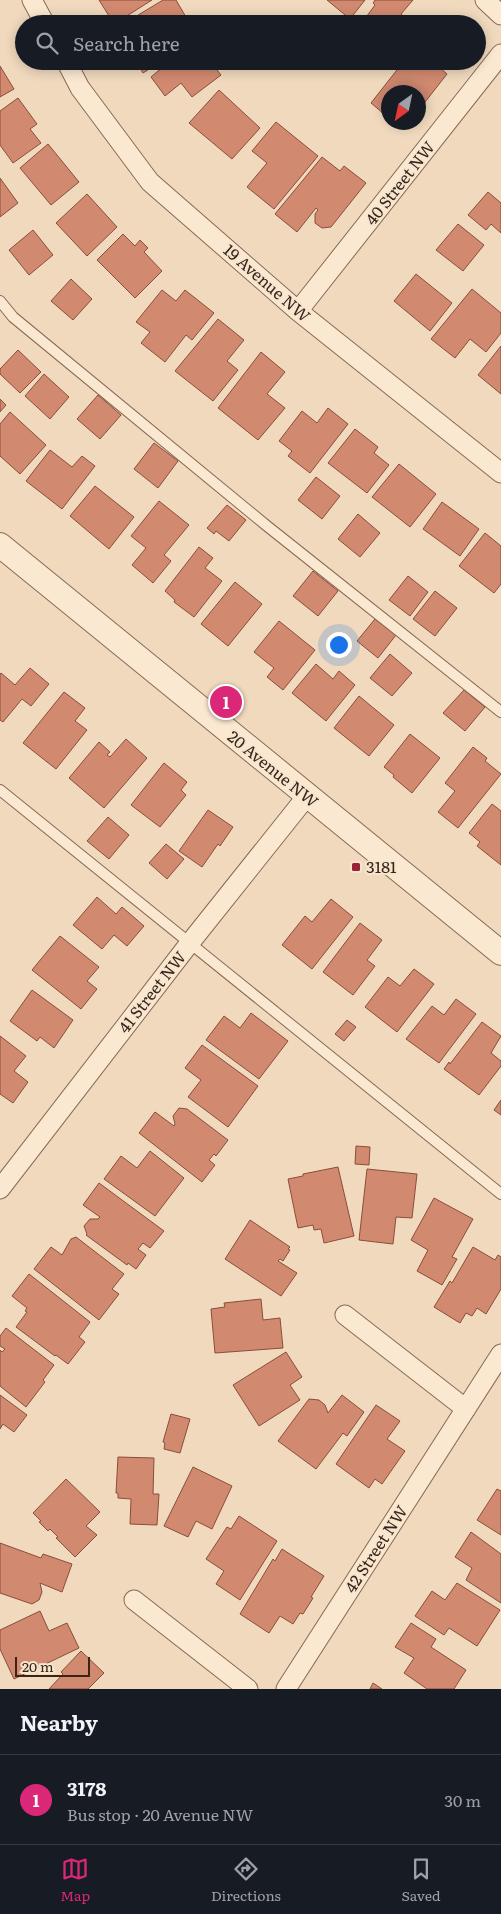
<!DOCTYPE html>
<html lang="en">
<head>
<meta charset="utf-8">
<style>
	:root { --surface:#171b24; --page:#20242c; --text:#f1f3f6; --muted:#9ea1a6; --line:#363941; --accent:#db2777 }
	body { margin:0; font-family:Literata,serif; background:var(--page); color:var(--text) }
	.compass { position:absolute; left:381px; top:85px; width:45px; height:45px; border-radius:50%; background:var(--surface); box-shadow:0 2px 12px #0003; rotate:213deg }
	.scale { position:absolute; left:15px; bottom:12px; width:75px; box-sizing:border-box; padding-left:5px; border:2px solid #38241b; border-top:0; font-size:14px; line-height:18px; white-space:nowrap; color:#38241b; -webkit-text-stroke:4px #f7e5cd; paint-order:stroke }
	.you { position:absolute; left:338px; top:644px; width:18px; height:18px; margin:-12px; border:4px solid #fff; border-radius:50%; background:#1a73e8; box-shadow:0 0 0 8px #1a73e833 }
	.badge { display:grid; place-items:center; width:32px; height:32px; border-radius:50%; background:var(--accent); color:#fff; font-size:16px; font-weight:700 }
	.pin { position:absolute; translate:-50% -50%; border:2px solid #fff; box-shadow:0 1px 5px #0006 }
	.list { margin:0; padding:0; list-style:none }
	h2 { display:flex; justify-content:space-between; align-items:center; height:65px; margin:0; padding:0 20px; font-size:21px }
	h2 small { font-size:16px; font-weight:400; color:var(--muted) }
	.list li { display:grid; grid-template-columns:32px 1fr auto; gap:15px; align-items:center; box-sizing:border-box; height:90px; padding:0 20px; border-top:1px solid var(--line) }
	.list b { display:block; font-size:19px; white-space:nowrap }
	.list p { margin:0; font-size:16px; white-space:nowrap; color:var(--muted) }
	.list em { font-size:16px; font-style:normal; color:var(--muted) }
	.icon { flex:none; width:28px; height:28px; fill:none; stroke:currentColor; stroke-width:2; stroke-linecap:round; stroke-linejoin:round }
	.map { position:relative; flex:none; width:501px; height:1689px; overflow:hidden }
	.search { position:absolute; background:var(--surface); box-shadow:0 2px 12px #0003; left:15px; right:15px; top:15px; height:55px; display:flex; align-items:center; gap:12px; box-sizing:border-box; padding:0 18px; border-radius:28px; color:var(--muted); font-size:19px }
	.sheet { height:155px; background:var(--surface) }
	nav { display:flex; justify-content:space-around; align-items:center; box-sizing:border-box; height:70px; border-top:1px solid var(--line); background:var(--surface); font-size:14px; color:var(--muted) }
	nav a { display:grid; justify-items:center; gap:2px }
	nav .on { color:var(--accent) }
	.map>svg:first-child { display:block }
	.building { fill:#d18a70; stroke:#8a4d3a }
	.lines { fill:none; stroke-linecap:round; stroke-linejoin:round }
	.service-casing { stroke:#896955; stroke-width:12 }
	.minor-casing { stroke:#896955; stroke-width:21 }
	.tertiary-casing { stroke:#896955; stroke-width:26 }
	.service { stroke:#fbe8d1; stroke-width:10 }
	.minor { stroke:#fbe8d1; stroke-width:19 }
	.tertiary { stroke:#fbe8d1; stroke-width:24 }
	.poi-dot { fill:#9c2235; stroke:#f7e5cd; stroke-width:2 }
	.labels { text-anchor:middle; stroke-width:4; stroke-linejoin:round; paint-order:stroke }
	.street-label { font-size:16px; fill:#38241b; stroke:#f7e5cd }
	.poi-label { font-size:16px; fill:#38241b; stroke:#f7e5cd; text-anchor:start }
</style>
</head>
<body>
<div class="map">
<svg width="501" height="1689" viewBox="0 0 501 1689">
	<rect width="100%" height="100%" fill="#f0d9bd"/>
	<path class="building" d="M99 0H152L114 24Z
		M163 0H176L190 24H132L130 20Z
		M327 0H365L350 19Z
		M375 0H413L401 14 413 24H361L375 5 373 3Z
		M136 61H162L143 73Z
		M170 61H210L221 75 192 97 181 83 165 96 151 77Z
		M404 61H446L440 68 447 74 418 111V92H388V109L384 114 371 103Z
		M0 66 14 89 0 97Z
		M219 90 260 128 232 159 189 123Z
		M18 98 37 124 30 129 41 143 13 163 0 145V111Z
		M276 122 318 156 274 209 247 187 267 163 252 151Z
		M48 144 79 182 51 205 20 168Z
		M322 157 340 171 344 166 366 183 331 227 322 228 315 223V214L318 210 316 208 297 232 275 214Z
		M0 178 18 203 0 217Z
		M488 192 501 203V233L491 224 486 230 468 215Z
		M87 194 117 227 87 256 56 223Z
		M458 224 484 245 463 271 436 250Z
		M33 230 53 255 29 275 9 250Z
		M123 234 135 246 140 240 148 248 144 252 162 271 135 298 97 260Z
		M416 274 452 303 430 331 394 301Z
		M71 279 92 299 73 320 51 301Z
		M472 289 501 313V333L486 352 470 339 455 358 431 339Z
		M162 290 176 301 185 290 214 313 192 340 186 335 165 362 141 343 150 332 136 322Z
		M218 319 244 340 227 361 238 370 213 401 175 371Z
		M501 346V394L478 375Z
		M18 350 41 372 20 393 0 374V369Z
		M261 352 285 372 267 394 285 408 258 440 218 408Z
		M44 374 69 397 50 419 25 396Z
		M98 395 121 415 100 439 77 419Z
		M0 399 6 405 0 412Z
		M328 408 348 424 310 473 288 456 292 451 279 441 302 411 317 423Z
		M10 412 46 445 20 474 0 456V424Z
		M355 429 378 447 374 453 389 465 367 493 328 463Z
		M154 443 178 461 158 488 134 469Z
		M50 450 72 467 82 456 95 466 62 509 26 481Z
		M399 464 436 494 410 527 372 497Z
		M316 477 340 496 322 519 298 500Z
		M95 486 134 517 109 549 70 516Z
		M159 501 189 525 164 555 171 561 153 583 132 565 146 548 131 536Z
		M442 502 479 529 460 556 423 529Z
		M227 505 246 520 229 541 216 531 214 534 207 528Z
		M358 514 380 533 360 557 338 539Z
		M485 533 501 546V584L494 593 459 566Z
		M199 547 213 558 205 568 222 581 194 617 174 602 175 600 165 591Z
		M313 571 338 591 318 616 293 596Z
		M408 576 428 592 410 616 389 600Z
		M235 582 262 604 228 646 201 624Z
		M435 591 457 608 435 636 413 619Z
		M375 619 396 635 378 658 357 641Z
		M279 621 315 650 283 690 267 677 274 668 254 652Z
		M390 654 412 673 392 696 370 678Z
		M316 664 333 679 339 671 355 685 326 721 292 693Z
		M30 668 49 684 31 706 22 699 3 722 0 720V674L1 673 15 685Z
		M464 690 485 707 465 731 443 713Z
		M64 692 85 708 75 721 87 730 56 769 23 743Z
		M359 696 394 725 369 756 334 728Z
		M410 734 440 758 412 793 393 777 394 775 384 767Z
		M126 739 147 758 104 808 69 778 99 742 110 752 107 755 110 757Z
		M473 747 487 758 485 761 501 774 458 828 438 812 455 791 445 783Z
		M164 763 187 782 181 790 186 795 160 827 131 805Z
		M492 804 501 811V865L477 846 480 842 469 833Z
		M208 810 233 827 220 846 218 844 202 867 179 851Z
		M108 817 129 835 109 859 87 841Z
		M166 844 184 859 167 879 149 863Z
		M97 897 116 914 122 907 144 926 127 946 114 935 102 949 73 925Z
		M331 899 353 917 312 969 282 945 305 916 312 922Z
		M360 923 382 940 367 960 375 966 353 995 323 972Z
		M60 936 99 967 87 981 97 989 81 1009 32 970Z
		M414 969 434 984 397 1032 365 1007 388 977 400 986Z
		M32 990 73 1020 54 1048 40 1037 37 1041 10 1021Z
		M456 999 476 1014 439 1063 406 1039 432 1006 444 1015Z
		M251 1013 288 1041 259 1079 206 1040 224 1016 240 1028Z
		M347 1020 356 1027 344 1041 335 1034Z
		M482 1022 501 1036 491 1053 501 1061V1066L479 1095 444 1069 449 1062 450 1064Z
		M0 1036 26 1056 14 1071 28 1082 13 1103 0 1094Z
		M202 1045 258 1086 228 1127 188 1097 201 1080 185 1068Z
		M501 1100V1115L494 1110Z
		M179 1108 187 1109 228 1140 216 1156 214 1154 209 1160 215 1165 202 1182 139 1133 155 1112 174 1126 175 1124 173 1116Z
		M356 1146 370 1147 369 1165 355 1164Z
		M150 1151 184 1178 155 1216 104 1179 121 1156 137 1168Z
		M338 1167 354 1236 324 1243 321 1229 314 1230 313 1225 298 1228 288 1179 303 1176V1174Z
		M367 1169 417 1174 412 1218 396 1217 393 1244 359 1240Z
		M99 1183 164 1231 150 1248 143 1243 138 1249 146 1255 136 1269 128 1263 127 1265 86 1235 87 1234 84 1226 90 1219H98L100 1217 83 1205Z
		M434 1198 473 1219 452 1257 457 1259 442 1285 417 1271 428 1250 411 1240Z
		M250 1220 290 1247 288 1249 290 1250 283 1261 280 1259 278 1261 297 1273 281 1296 225 1259Z
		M76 1237 124 1274 112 1289 119 1294 99 1320 34 1269 51 1247 62 1255 71 1239Z
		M473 1247 495 1260 498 1255 501 1257V1289L486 1314 477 1308 472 1316 466 1313 460 1323 434 1307 450 1281 452 1283Z
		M29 1274 90 1322 79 1337 85 1342 68 1364 56 1355 55 1356 16 1327 27 1312 25 1311 27 1308 12 1296Z
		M261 1299 263 1320 280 1318 283 1348 215 1353 211 1309 225 1307 224 1303Z
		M6 1328 54 1365 43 1380 45 1382 26 1407 0 1386V1350L2 1352 5 1349 0 1346V1336Z
		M286 1352 302 1377 290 1385 300 1400 259 1426 233 1385Z
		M0 1395 27 1415 14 1432 3 1424 0 1429Z
		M342 1395 364 1412 347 1436 343 1433 316 1469 278 1441 309 1399 319 1400 325 1405 328 1413Z
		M376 1405 400 1421 387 1439 405 1451 382 1484 375 1479 369 1488 336 1464Z
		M171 1414 190 1419 180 1453 164 1449 165 1443 163 1442Z
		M118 1457 154 1458 153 1494H159L157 1525 130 1524 131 1499 118 1498V1493H116Z
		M193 1467 232 1486 212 1529 196 1521 188 1537 164 1526Z
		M66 1479 100 1512 86 1526 97 1535 75 1557 56 1538 58 1537 50 1529 48 1531 39 1522 41 1521 33 1513Z
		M497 1489 501 1491V1535L477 1520Z
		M239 1516 277 1541 240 1600 216 1584 224 1571 206 1559 227 1527 231 1529Z
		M471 1532 501 1554V1603L466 1580 472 1568 455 1557Z
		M0 1543 41 1558 43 1554 72 1564 62 1592 40 1583 42 1592 39 1600 32 1604 0 1593Z
		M282 1549 324 1576 311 1597 313 1598 303 1614 300 1613 293 1624 280 1616 269 1633 240 1614 273 1559 275 1561Z
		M457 1583 500 1610 477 1646 449 1628 444 1635 415 1616 432 1591 445 1600Z
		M40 1611 49 1631 67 1623 79 1648 14 1679 0 1649V1630Z
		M411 1623 436 1639 431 1647 466 1670 454 1689H427L404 1673 414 1658 395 1647Z
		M81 1651 104 1673 88 1689H49L63 1674 61 1672Z
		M373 1683 382 1689H370Z"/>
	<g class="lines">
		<g class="service-casing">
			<path id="service" d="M0 301 13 317 267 526 501 712
				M0 790 501 1194"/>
		</g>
		<g class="minor-casing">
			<path id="minor" d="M32 0 45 24
				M485 0 501 15
				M66 61 80 88 150 182 298 311 501 473
				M298 311 501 54
				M0 1189 189 944 307 796
				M345 1315 466 1409
				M134 1600 248 1689
				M286 1689 501 1354"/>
		</g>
		<g class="tertiary-casing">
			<path id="tertiary" d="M0 545 501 953"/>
		</g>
		<use href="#service" class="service"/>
		<use href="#minor" class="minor"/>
		<use href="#tertiary" class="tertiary"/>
	</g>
	<rect class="poi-dot" x="351" y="862" width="10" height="10" rx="2.5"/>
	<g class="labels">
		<g class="street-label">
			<text transform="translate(400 183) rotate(-52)" y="6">40 Street NW</text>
			<text transform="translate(267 283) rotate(41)" y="6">19 Avenue NW</text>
			<text transform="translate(273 769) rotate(39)" y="6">20 Avenue NW</text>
			<text transform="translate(152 992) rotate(-52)" y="6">41 Street NW</text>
			<text transform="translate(376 1549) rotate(-57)" y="6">42 Street NW</text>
		</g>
		<g class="poi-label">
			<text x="366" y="873">3181</text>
		</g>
	</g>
</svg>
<svg class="compass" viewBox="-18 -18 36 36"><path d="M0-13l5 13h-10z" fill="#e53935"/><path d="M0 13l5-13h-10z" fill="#9ea1a6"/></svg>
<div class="scale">20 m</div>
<div class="you"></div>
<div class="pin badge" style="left:226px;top:702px">1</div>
<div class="search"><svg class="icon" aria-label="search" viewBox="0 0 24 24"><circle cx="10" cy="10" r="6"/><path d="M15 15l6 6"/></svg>Search here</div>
</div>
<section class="sheet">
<h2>Nearby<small></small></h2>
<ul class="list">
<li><span class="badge">1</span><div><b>3178</b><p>Bus stop · 20 Avenue NW</p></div><em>30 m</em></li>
</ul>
</section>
<nav>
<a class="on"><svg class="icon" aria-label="map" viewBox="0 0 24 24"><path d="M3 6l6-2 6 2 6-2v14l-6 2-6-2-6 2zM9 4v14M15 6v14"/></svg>Map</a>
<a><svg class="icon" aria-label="directions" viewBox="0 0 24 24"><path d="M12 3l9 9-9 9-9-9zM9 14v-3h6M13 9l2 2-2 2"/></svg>Directions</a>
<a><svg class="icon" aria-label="saved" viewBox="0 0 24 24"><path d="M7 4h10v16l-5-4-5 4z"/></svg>Saved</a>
</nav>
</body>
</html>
